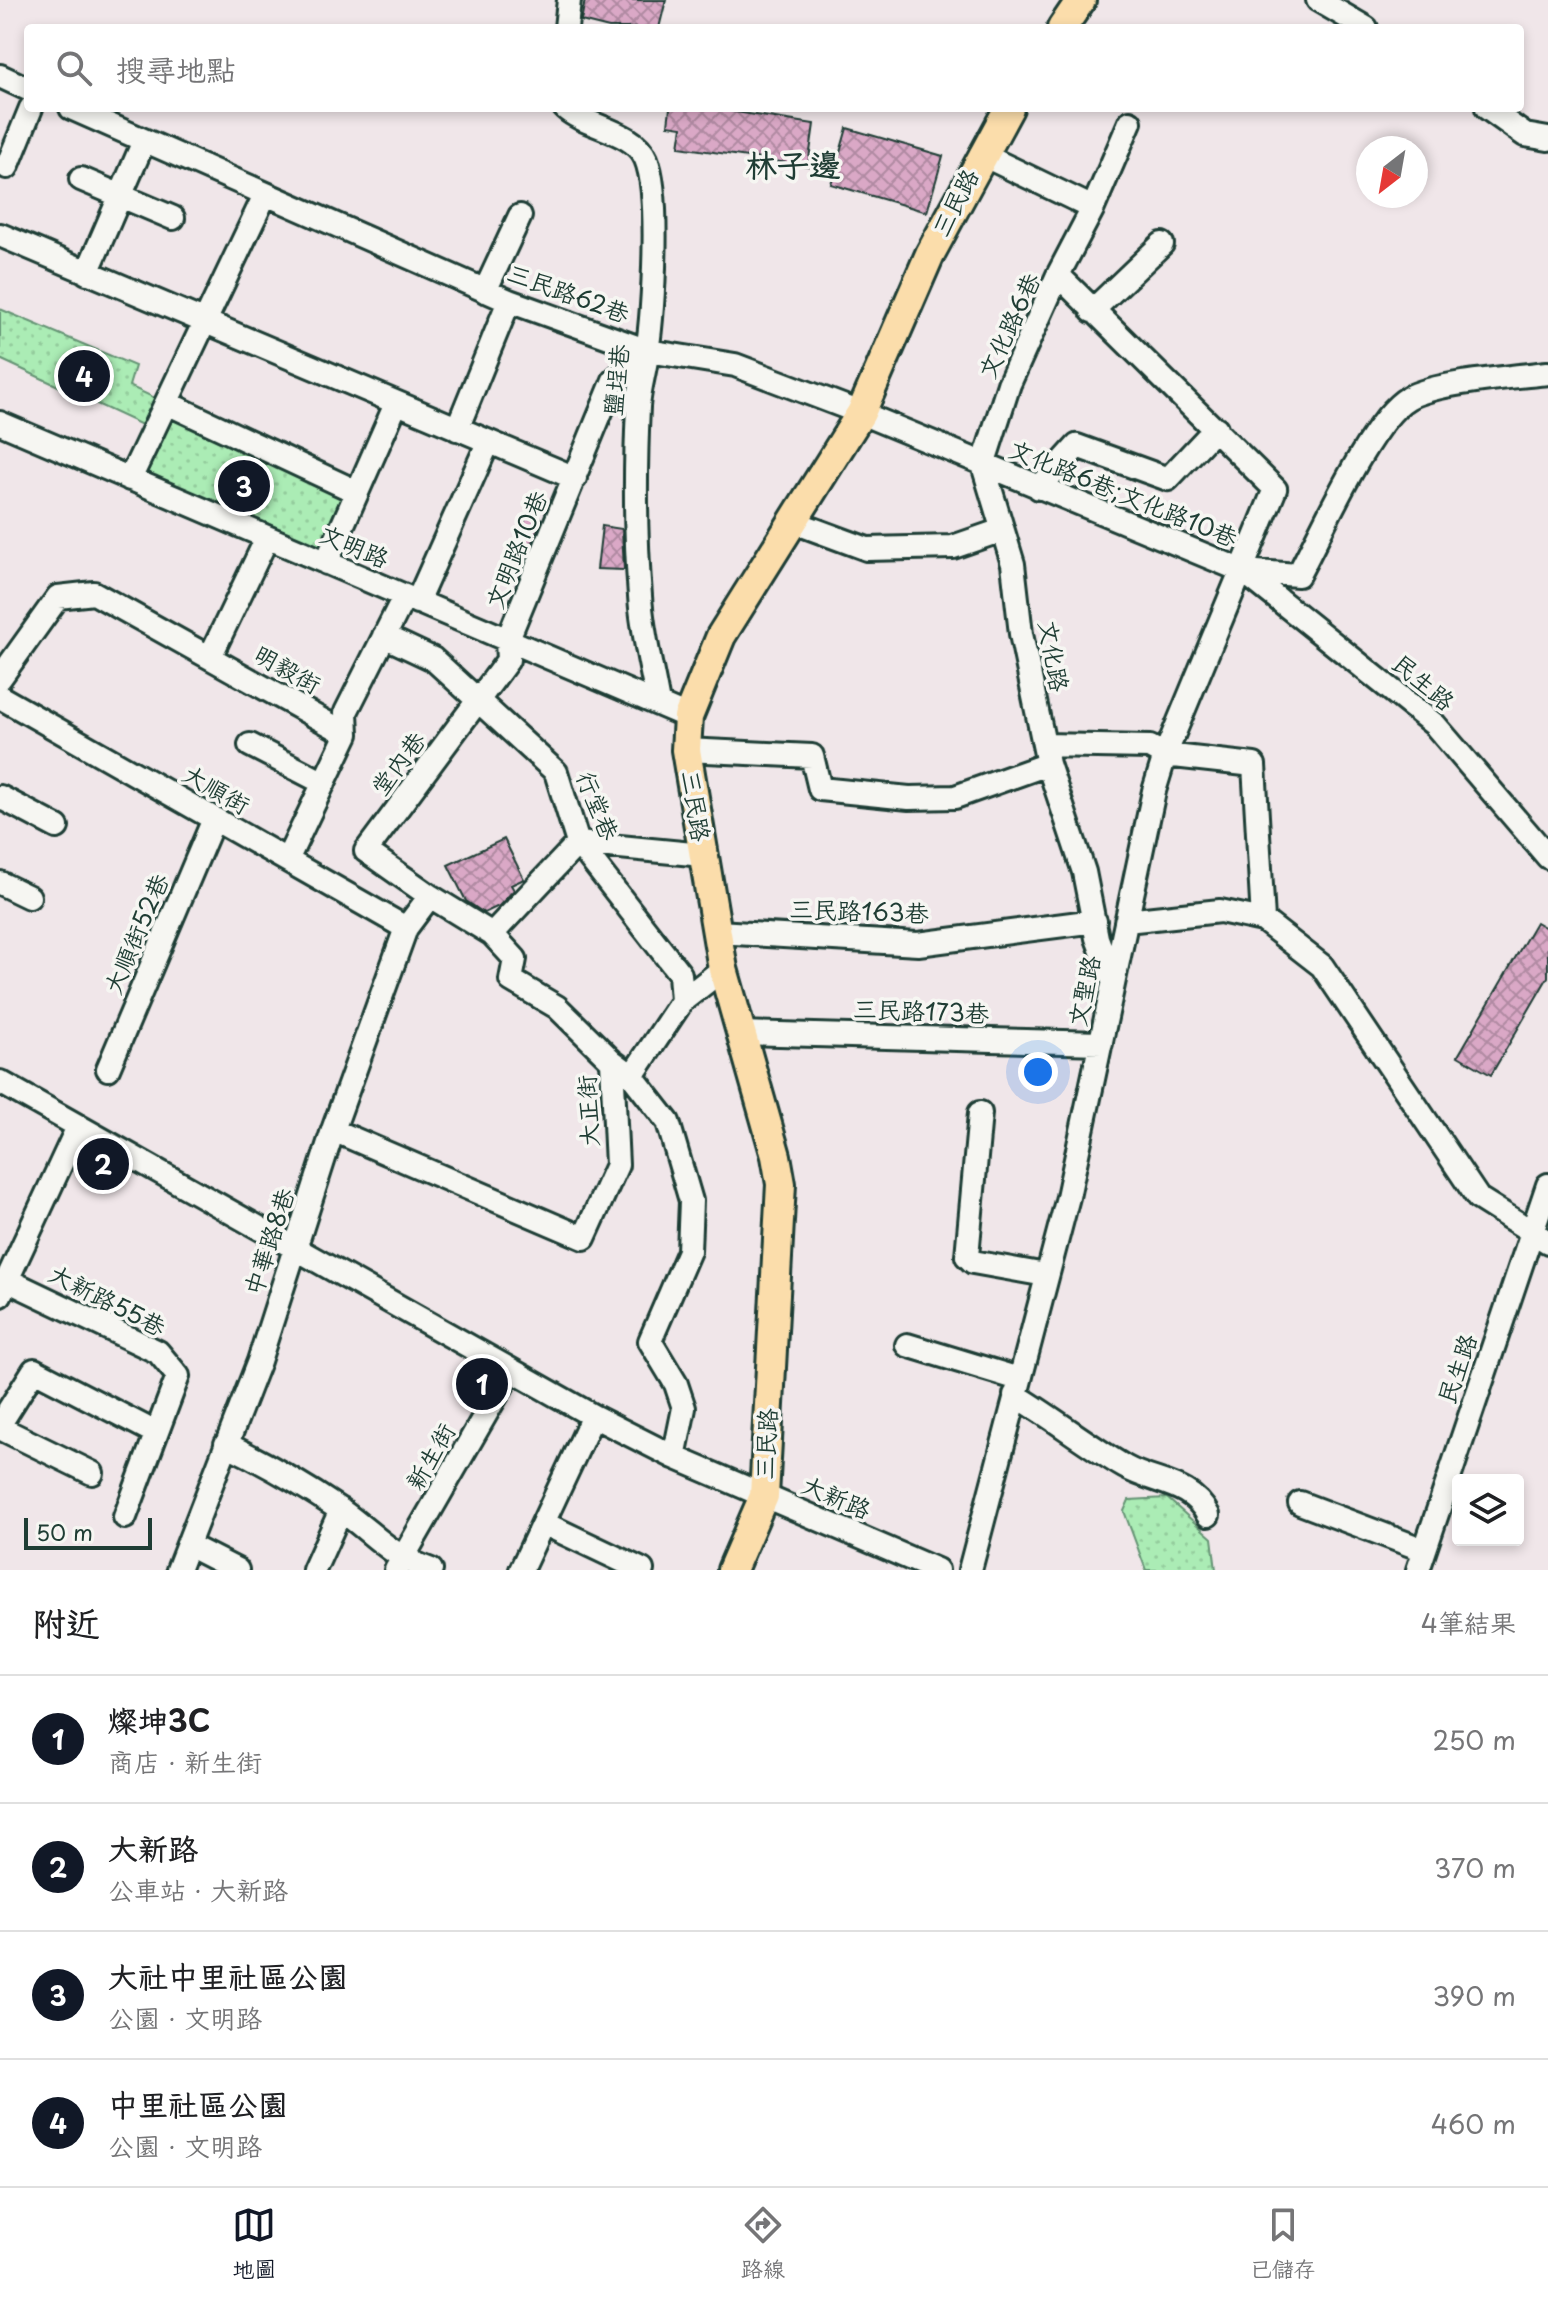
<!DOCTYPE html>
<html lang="zh-TW">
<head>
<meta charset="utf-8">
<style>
	:root { --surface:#fff; --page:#f2f2f2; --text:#202124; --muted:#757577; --line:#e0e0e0; --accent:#111827 }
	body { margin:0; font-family:"Playpen Sans","LXGW WenKai TC",sans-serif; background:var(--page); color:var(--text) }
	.controls { position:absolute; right:24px; bottom:24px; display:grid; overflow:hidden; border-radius:8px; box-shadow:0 4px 12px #0003 }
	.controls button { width:72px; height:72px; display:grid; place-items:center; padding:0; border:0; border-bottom:2px solid var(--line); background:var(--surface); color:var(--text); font:40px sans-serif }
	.compass { position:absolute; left:1356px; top:136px; width:72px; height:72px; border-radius:50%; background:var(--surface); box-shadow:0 4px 12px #0003; rotate:211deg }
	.scale { position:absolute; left:24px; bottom:20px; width:128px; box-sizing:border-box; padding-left:8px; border:4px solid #1f3d34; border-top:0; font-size:22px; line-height:28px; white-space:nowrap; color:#1f3d34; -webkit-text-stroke:6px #f6f6f2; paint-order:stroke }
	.you { position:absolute; left:1038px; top:1072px; width:28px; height:28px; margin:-20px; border:6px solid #fff; border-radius:50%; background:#1a73e8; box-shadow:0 0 0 12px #1a73e833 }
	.badge { display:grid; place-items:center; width:52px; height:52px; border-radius:50%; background:var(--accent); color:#fff; font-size:26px; font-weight:700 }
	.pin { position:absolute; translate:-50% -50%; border:4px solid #fff; box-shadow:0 2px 8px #0006 }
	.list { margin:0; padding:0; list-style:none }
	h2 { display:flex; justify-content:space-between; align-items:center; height:104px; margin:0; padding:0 32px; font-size:34px }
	h2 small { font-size:26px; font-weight:400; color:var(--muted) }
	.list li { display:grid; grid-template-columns:52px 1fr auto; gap:24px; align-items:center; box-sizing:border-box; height:128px; padding:0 32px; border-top:2px solid var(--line) }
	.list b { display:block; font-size:30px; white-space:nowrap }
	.list p { margin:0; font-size:26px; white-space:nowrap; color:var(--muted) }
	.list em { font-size:26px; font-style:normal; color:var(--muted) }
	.icon { flex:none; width:44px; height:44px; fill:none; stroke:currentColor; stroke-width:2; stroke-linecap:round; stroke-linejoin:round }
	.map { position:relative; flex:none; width:1548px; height:1570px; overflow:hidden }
	.search { position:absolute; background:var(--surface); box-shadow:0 4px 12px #0003; left:24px; right:24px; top:24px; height:88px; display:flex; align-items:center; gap:20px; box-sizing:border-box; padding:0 28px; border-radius:8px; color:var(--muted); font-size:30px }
	.sheet { height:616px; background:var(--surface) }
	nav { display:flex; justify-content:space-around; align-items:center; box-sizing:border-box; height:112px; border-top:2px solid var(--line); background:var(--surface); font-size:22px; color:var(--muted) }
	nav a { display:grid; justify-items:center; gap:4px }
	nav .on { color:var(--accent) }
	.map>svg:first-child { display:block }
	.grass { fill:url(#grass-dots); stroke:#659474; stroke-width:2 }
	.building { fill:url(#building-cross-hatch); stroke:#1f3d34; stroke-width:2 }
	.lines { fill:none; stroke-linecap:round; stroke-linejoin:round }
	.minor-casing { stroke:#1f3d34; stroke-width:28 }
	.major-casing { stroke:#1f3d34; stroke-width:34 }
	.minor { stroke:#f6f6f2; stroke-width:22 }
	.major { stroke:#fbddab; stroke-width:28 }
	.labels { text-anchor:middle; stroke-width:7; stroke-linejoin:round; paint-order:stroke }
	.street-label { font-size:24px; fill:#1f3d34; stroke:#f6f6f2 }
	.district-label { font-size:32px; font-weight:bold; fill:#1f3d34; stroke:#f6f6f2 }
</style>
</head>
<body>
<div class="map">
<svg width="1548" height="1570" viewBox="0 0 1548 1570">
	<defs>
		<pattern id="grass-dots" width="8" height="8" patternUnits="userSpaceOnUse" patternTransform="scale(2)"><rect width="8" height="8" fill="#abecb5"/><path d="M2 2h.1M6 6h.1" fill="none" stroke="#93cb9c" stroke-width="1.8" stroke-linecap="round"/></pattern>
		<pattern id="building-cross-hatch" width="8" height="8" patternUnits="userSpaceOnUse" patternTransform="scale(2)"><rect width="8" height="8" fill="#daa8c6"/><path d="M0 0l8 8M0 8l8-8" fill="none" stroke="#b08aa2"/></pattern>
	</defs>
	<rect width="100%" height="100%" fill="#f0e6e9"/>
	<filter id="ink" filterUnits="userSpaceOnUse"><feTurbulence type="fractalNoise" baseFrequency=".0125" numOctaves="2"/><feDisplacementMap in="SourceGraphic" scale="16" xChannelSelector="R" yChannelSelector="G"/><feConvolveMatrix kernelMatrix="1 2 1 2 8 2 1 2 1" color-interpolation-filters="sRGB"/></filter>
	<g filter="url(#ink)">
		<path class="grass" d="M0 309 135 366 129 386 357 492 326 563 130 479 153 430 0 359Z
			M1167 1498 1212 1538 1216 1570H1146L1124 1511 1129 1500Z"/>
		<path class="building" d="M585 0H666L659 28H609L581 21Z
			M670 108H710L814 124 808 166 679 147 682 127 668 125Z
			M847 128 943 156 927 212 831 184Z
			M528 513 542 519 517 580 502 573Z
			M602 526 622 529 624 570 597 569Z
			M504 839 524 879 511 885 514 890 499 906 484 913 466 901 448 865Z
			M1536 922 1548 929V977L1491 1075 1458 1056Z"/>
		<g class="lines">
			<g class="minor-casing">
				<path id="minor" d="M1318 0 1366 28
					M566 28 569 0
					M0 76 28 89
					M71 108 509 301 648 351 735 365 861 413 1243 571 1435 725 1548 857
					M565 108C587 128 634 130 646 159 661 195 653 312 647 353 645 371 639 389 638 407 635 469 635 534 640 596 642 632 652 669 658 704
					M1487 108 1525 135 1548 139
					M981 154 1093 208
					M7 167 31 108
					M81 179 173 218
					M0 235 575 478
					M87 273 144 141
					M1058 275 1093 208 1130 122
					M485 291 520 216
					M1092 311 1162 244
					M167 403 357 492
					M0 423 688 717
					M457 429 509 301
					M983 465 1013 564 1021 634 1048 764 1084 872 1097 938 1113 981
					M130 479 265 195
					M1039 488 1077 446 1168 479 1216 428
					M794 522 867 549 953 547 1002 530
					M326 563 396 404
					M1243 571 1298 575C1321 533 1370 420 1408 398 1437 382 1513 377 1548 373
					M417 602 488 443
					M384 636 433 659 556 772 578 843 680 974 682 1001
					M210 657 267 538
					M0 678 58 597 94 593 347 734 287 860
					M0 697 406 928
					M347 734 346 712 404 597
					M250 745 324 783
					M1044 745 1150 747 1165 755 1254 765 1263 920
					M686 750 812 756 820 789 909 798 955 797 1048 764
					M0 797 57 827
					M0 883 29 897
					M430 896 366 851 508 660 507 641 614 380 648 351
					M1126 921 1220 911 1263 920 1322 966 1478 1198 1548 1242
					M717 932 918 944 1095 921
					M492 934 578 843 703 855
					M740 1033 1101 1043
					M108 1069 214 819
					M632 1076 668 1122 691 1201 689 1251 650 1341 676 1384 684 1408 674 1457
					M0 1082 593 1416 674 1457 937 1570
					M980 1113 967 1256 973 1262 1046 1275
					M333 1130 584 1238 617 1165 612 1061 632 1076 682 1001 723 969
					M7 1280 158 1352 178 1376 125 1517
					M0 1295 78 1127
					M907 1345 1019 1379
					M1015 1395C1052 1417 1087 1445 1125 1467 1155 1484 1190 1481 1208 1515
					M0 1424 34 1370 156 1433
					M0 1428 92 1473
					M226 1444C265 1463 302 1484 339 1509 374 1533 388 1555 431 1570
					M1300 1503 1424 1550
					M543 1523 642 1570
					M188 1545 237 1570
					M178 1570 259 1361 333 1130 406 928 430 896 492 934 515 959 511 980 557 1007 612 1061
					M314 1570 341 1510
					M396 1570 511 1370
					M521 1570 593 1416
					M970 1570 1068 1197 1154 791 1165 755 1275 489 1058 275 1009 384 983 465
					M1418 1570 1548 1185"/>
			</g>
			<g class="major-casing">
				<path id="major" d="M1062 28 1081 0
					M732 1570 764 1496 781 1184 776 1156 723 969 686 750 688 717 721 636 861 413 930 254 1009 108"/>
			</g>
			<use href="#minor" class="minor"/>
			<use href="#major" class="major"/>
		</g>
	</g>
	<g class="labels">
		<g class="street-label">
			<text transform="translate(956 203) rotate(-63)" y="8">三民路</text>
			<text transform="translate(568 294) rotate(20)" y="8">三民路62巷</text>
			<text transform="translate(1010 326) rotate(-65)" y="8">文化路6巷</text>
			<text transform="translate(617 380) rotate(-84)" y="8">鹽埕巷</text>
			<text transform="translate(1123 494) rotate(22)" y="8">文化路6巷;文化路10巷</text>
			<text transform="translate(354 547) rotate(23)" y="8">文明路</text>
			<text transform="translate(517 550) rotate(-68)" y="8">文明路10巷</text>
			<text transform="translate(1053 656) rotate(80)" y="8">文化路</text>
			<text transform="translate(287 670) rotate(29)" y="8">明毅街</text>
			<text transform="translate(1423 683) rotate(40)" y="8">民生路</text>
			<text transform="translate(399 764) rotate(-53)" y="8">堂內巷</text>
			<text transform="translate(216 790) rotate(30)" y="8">大順街</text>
			<text transform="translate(597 806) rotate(68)" y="8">行堂巷</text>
			<text transform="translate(695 806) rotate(81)" y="8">三民路</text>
			<text transform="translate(859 912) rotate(2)" y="8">三民路163巷</text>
			<text transform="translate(137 934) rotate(-67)" y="8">大順街52巷</text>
			<text transform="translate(1085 991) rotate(-78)" y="8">文聖路</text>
			<text transform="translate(921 1012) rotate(2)" y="8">三民路173巷</text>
			<text transform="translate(589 1111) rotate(-93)" y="8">大正街</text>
			<text transform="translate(270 1242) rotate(-72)" y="8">中華路8巷</text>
			<text transform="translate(107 1301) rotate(27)" y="8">大新路55巷</text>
			<text transform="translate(1458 1369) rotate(-71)" y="8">民生路</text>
			<text transform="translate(767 1444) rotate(-87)" y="8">三民路</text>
			<text transform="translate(431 1457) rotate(-60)" y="8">新生街</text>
			<text transform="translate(836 1498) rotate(23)" y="8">大新路</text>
		</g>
		<g class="district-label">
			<text x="793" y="177">林子邊</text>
		</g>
	</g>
</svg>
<div class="controls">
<button><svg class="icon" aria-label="layers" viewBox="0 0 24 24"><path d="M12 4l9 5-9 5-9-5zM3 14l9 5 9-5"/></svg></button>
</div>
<svg class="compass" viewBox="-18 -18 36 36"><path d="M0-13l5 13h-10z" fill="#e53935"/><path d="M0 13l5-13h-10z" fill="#757577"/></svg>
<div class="scale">50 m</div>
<div class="you"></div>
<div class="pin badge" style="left:482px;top:1384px">1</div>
<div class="pin badge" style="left:103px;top:1164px">2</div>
<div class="pin badge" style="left:244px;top:486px">3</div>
<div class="pin badge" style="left:84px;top:376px">4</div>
<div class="search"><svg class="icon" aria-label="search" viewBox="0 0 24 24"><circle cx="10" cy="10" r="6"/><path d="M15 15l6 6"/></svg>搜尋地點</div>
</div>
<section class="sheet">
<h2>附近<small>4筆結果</small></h2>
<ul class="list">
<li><span class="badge">1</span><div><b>燦坤3C</b><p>商店 · 新生街</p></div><em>250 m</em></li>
<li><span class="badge">2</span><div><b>大新路</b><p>公車站 · 大新路</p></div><em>370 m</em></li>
<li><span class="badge">3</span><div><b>大社中里社區公園</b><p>公園 · 文明路</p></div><em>390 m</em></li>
<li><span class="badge">4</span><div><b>中里社區公園</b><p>公園 · 文明路</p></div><em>460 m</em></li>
</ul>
</section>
<nav>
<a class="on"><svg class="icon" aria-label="map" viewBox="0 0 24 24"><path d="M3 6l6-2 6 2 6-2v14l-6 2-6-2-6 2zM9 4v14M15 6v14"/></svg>地圖</a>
<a><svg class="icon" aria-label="directions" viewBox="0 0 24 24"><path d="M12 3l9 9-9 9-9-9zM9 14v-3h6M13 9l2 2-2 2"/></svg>路線</a>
<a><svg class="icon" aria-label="saved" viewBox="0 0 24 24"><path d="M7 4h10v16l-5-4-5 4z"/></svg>已儲存</a>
</nav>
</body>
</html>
